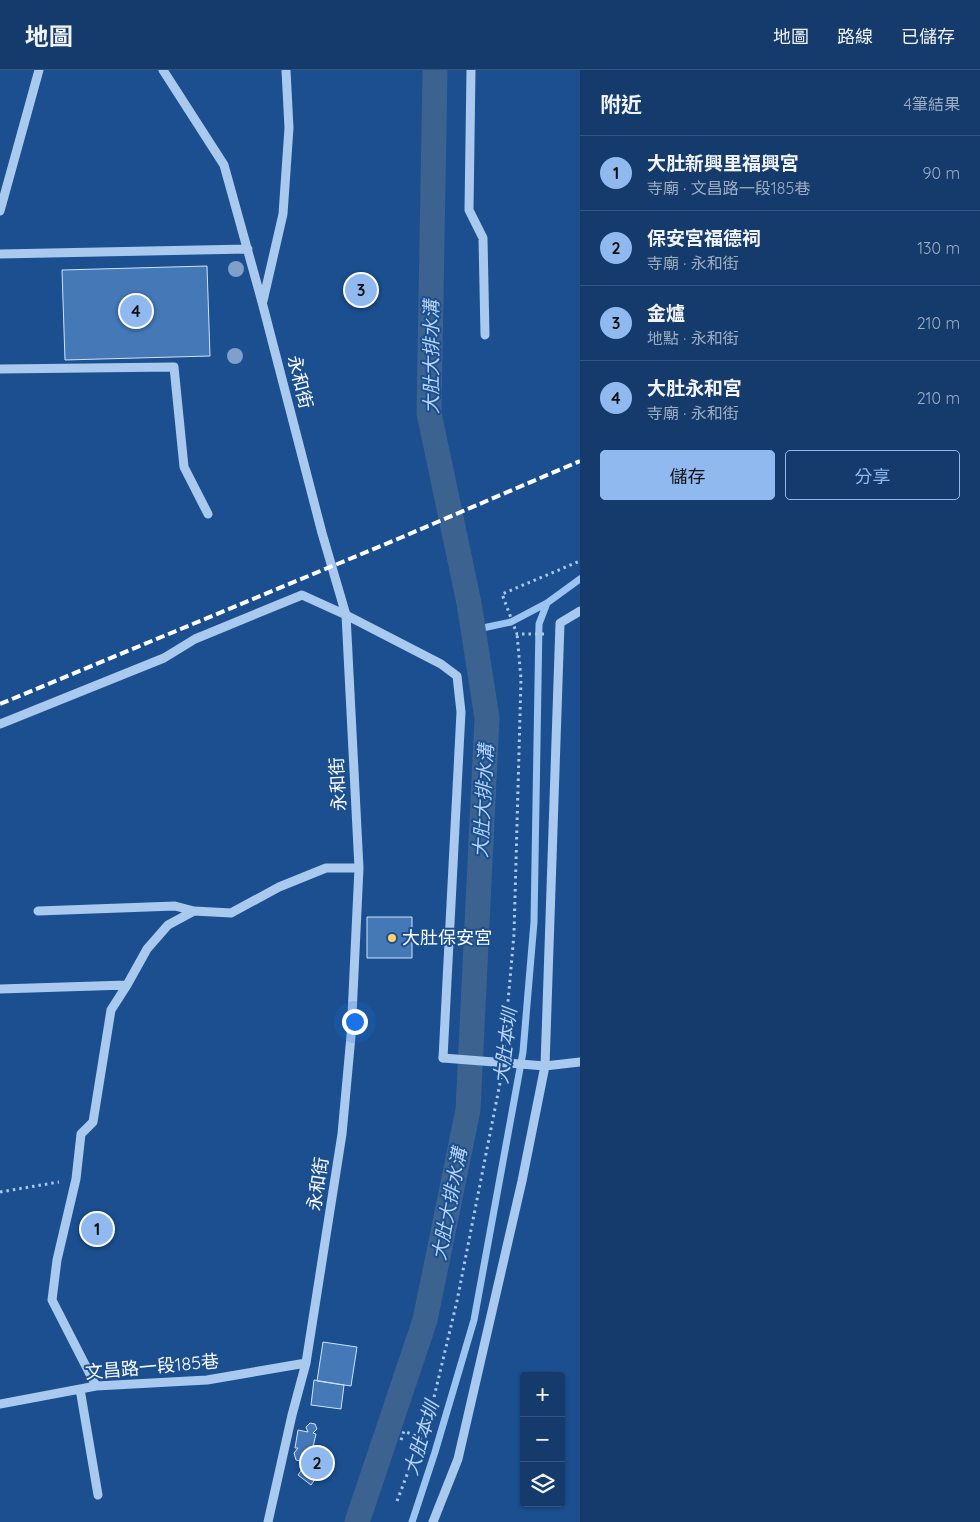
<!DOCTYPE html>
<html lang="zh-TW">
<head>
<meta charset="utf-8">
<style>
	:root { --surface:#143b6b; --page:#214673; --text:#f1f3f6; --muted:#9dadc1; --line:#33557e; --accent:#90b9f0 }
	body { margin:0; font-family:Quicksand,"Noto Sans TC",sans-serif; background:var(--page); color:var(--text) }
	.controls { position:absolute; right:15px; bottom:15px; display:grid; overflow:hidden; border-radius:5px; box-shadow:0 1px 4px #0004 }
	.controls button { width:45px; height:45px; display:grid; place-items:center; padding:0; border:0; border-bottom:1px solid var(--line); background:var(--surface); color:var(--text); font:25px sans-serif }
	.you { position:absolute; left:354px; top:951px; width:18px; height:18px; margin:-12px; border:4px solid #fff; border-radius:50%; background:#1a73e8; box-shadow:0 0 0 8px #1a73e833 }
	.badge { display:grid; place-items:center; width:32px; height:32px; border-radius:50%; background:var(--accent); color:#111; font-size:16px; font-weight:700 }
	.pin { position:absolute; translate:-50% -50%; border:2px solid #fff; box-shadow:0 1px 5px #0006 }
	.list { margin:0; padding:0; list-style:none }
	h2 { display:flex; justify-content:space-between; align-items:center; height:65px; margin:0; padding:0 20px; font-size:21px }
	h2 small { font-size:16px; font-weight:400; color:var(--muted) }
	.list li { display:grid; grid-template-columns:32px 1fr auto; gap:15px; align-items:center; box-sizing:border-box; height:75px; padding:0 20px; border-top:1px solid var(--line) }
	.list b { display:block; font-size:19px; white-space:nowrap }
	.list p { margin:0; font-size:16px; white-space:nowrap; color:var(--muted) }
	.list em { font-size:16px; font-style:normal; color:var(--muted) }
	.actions { display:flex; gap:10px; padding:15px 20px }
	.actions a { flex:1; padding:11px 0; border:1px solid var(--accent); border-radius:5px; text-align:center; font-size:18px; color:var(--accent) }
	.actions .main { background:var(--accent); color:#111 }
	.icon { flex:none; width:28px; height:28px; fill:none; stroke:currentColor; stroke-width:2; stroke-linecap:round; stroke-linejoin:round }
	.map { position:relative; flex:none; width:580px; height:1452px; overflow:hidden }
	header { display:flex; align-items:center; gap:30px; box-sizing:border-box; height:70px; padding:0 25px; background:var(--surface); border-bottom:1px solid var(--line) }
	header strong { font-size:24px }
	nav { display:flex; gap:28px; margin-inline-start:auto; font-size:18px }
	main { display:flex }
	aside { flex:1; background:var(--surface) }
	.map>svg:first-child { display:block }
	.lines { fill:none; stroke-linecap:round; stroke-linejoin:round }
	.stream { stroke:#9cc4f0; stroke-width:7 }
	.canal { stroke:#3c6290; stroke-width:25 }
	.building { fill:#4478b7; stroke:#cfe3fa }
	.path { stroke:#a9c9ee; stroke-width:3; stroke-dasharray:2.5 4; stroke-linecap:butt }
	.minor { stroke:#a9c9ee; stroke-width:9 }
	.rail { stroke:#fff; stroke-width:4; stroke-dasharray:9 4; stroke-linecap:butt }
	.minor-bridge { stroke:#a9c9ee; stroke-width:9 }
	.tree { fill:#7ea0ca }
	.poi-dot { fill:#ffd166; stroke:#1b4f8f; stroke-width:2 }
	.labels { text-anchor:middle; stroke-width:4; stroke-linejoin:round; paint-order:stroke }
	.street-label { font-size:18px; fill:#fff; stroke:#1b4f8f }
	.poi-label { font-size:18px; fill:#fff; stroke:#1b4f8f; text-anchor:start }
	.water-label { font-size:19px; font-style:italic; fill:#b5d3f5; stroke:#1b4f8f }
</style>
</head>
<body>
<header>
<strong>地圖</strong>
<nav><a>地圖</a><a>路線</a><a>已儲存</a></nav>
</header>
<main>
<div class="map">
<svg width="580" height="1452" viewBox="0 0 580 1452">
	<rect width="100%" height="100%" fill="#1b4f8f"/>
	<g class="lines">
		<path class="stream" d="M473 560 511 552 547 533
			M412 1452 435 1382 474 1250 523 982 534 852 539 554 547 533 580 509"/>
		<path class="canal" d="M357 1452 425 1250 468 1040 487 648 469 533 429 343 435 0"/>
	</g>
	<path class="building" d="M207 196 210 286 65 290 62 200Z
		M353 221a8 8 0 1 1 16 0a8 8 0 1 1-16 0Z
		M367 847H412V888H367Z
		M323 1272 357 1277 351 1316 317 1311Z
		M314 1310 344 1315 341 1339 311 1335Z
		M310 1353 315 1354 317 1359 313 1363 316 1364 312 1381 306 1380 308 1386 304 1392 296 1390 294 1383 298 1378H295L298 1360 308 1362 306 1357Z
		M317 1378 330 1388 311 1415 298 1405Z"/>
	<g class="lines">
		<path class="path" d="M544 564H517L502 524 580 491
			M504 977 514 864 521 609 517 564
			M0 1122 59 1112
			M401 1370 404 1361 421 1368
			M397 1431 430 1344 457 1231 501 1008"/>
		<path class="minor" d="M163 0 224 95 262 232 322 463 346 545 359 798 351 966 342 1064 306 1293 292 1345 268 1452
			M471 0 469 140 483 168 485 265
			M0 141 39 0
			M0 184 248 179
			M263 231 283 144 289 58 286 0
			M0 299 174 297 184 397 208 444
			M0 654 164 588 195 569 302 525 346 545 441 594 457 606 461 642 443 988
			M38 841 175 836 194 841
			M0 919 127 915
			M545 996 580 992
			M96 1316 52 1230 57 1190 76 1109 81 1064 93 1052 111 940 127 915 147 879 168 855 194 841 231 843 279 817 326 798H359
			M80 1319 98 1425
			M0 1334 96 1316 207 1310 306 1293
			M433 1452 458 1389 522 1111 545 996 560 553 580 541"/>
		<path class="rail" d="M0 634 400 468 580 391"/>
		<path class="minor-bridge" d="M443 988 545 996"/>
	</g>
	<g class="tree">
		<circle cx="236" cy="199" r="8"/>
		<circle cx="235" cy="286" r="8"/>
	</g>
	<circle class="poi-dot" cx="392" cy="868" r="5"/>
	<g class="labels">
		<g class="street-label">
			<text transform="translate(300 312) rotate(76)" y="6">永和街</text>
			<text transform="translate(338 714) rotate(-93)" y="6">永和街</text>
			<text transform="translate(318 1114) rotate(-81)" y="6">永和街</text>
			<text transform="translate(152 1297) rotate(-5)" y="6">文昌路一段185巷</text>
		</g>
		<g class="poi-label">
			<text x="402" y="874">大肚保安宮</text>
		</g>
		<g class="water-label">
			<text transform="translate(431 287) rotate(-90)" y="7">大肚大排水溝</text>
			<text transform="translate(483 731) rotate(-87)" y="7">大肚大排水溝</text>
			<text transform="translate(505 976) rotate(-83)" y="7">大肚本圳</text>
			<text transform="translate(449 1134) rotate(-79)" y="7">大肚大排水溝</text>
			<text transform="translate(421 1368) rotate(-73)" y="7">大肚本圳</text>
		</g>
	</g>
</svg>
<div class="controls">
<button>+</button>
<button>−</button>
<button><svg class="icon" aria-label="layers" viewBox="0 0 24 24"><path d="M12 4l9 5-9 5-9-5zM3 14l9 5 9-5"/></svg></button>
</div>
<div class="you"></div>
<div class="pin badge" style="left:97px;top:1159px">1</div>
<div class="pin badge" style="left:317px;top:1393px">2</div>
<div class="pin badge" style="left:361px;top:220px">3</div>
<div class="pin badge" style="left:136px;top:241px">4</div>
</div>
<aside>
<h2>附近<small>4筆結果</small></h2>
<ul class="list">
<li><span class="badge">1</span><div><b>大肚新興里福興宮</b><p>寺廟 · 文昌路一段185巷</p></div><em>90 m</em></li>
<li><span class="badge">2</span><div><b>保安宮福德祠</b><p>寺廟 · 永和街</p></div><em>130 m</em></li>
<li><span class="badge">3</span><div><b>金爐</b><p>地點 · 永和街</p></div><em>210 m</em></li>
<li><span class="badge">4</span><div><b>大肚永和宮</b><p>寺廟 · 永和街</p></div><em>210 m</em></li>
</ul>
<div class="actions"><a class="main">儲存</a><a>分享</a></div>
</aside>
</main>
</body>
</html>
